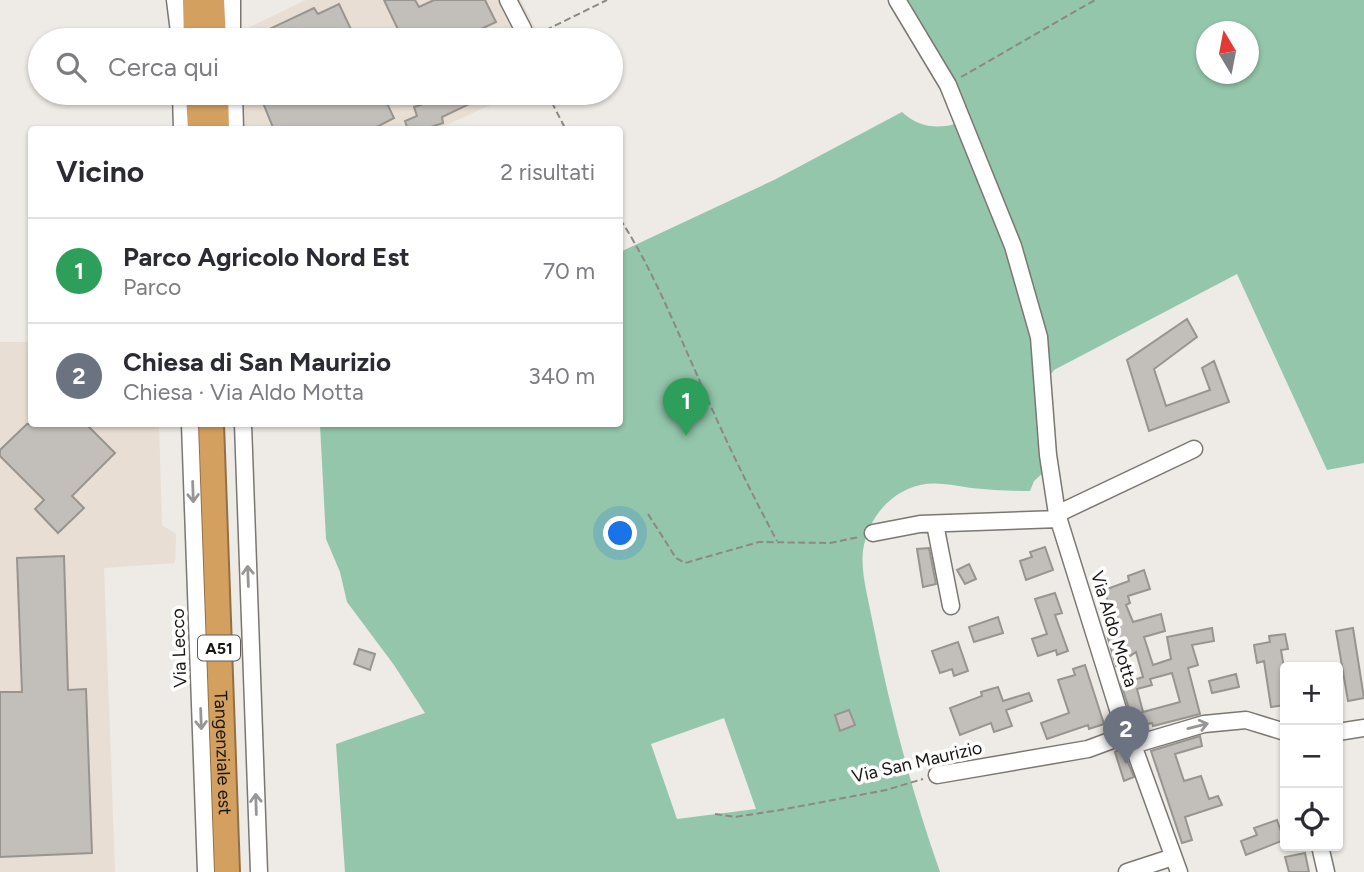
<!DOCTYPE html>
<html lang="it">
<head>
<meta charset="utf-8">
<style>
	:root { --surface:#fff; --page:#f7f7f7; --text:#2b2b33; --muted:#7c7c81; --line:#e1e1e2; --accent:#22685c }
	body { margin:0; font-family:Figtree,sans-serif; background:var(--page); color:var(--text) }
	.controls { position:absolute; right:21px; bottom:21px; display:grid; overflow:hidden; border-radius:7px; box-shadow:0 2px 5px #0004 }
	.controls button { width:63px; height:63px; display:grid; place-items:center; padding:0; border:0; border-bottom:2px solid var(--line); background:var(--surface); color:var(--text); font:35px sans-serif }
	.compass { position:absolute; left:1196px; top:21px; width:63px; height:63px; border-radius:50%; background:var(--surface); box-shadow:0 2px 5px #0004; rotate:350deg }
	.you { position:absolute; left:621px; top:534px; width:24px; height:24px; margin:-18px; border:5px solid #fff; border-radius:50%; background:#1a73e8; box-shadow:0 0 0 10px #1a73e833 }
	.badge { display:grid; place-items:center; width:46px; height:46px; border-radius:50%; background:var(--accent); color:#fff; font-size:23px; font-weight:700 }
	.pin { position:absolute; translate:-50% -58px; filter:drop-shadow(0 2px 4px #0008) }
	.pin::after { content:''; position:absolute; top:37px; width:24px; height:21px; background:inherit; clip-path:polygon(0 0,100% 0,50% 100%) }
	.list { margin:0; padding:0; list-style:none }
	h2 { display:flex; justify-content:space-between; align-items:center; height:91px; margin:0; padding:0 28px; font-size:30px }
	h2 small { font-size:23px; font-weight:400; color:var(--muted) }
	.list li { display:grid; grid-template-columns:46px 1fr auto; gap:21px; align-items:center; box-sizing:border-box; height:105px; padding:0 28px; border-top:2px solid var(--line) }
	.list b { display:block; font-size:26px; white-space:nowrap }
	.list p { margin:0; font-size:23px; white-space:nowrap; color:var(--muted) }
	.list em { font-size:23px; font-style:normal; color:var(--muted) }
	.icon { flex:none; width:38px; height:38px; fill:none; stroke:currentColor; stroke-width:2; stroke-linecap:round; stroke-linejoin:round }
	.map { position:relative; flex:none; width:1364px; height:872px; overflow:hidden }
	.search { position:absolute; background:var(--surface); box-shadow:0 2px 5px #0004; left:28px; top:28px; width:595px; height:77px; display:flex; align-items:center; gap:18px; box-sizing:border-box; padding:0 24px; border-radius:38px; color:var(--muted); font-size:26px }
	.panel { position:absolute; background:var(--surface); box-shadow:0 2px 5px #0004; left:28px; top:126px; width:595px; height:301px; border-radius:7px }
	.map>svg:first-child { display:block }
	.built { fill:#e8ded3 }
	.green { fill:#93c6ab; fill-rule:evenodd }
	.building { fill:#c2beb9; stroke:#98948f; stroke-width:2; fill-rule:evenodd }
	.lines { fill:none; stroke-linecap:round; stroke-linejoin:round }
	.minor-casing { stroke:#7b7772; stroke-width:19 }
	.highway-casing { stroke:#927045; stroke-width:28 }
	.path { stroke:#8c8985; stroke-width:2; stroke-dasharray:7 3.5; stroke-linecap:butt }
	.minor { stroke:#fff; stroke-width:16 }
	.highway { stroke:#d4a05f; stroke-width:24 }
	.oneway { stroke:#979695 }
	.labels { text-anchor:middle; stroke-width:7; stroke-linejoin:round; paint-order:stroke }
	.shield { fill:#fff; stroke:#5d5c5a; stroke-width:2 }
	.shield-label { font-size:16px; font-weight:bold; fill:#181614 }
	.street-label { font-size:18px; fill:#181614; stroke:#fff }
</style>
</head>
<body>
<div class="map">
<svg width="1364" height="872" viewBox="0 0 1364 872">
	<rect width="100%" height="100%" fill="#eeeae5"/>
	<path class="built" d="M306 0H521L536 29 513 40H242L250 27Z
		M243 93H517L435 130 244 129Z
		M0 342H31L32 424H159L162 525 176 534 175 563 104 568 115 872H0Z"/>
	<path class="green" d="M904 0H1364V463L1327 470 1237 274 1054 370 1049 377 1045 471 1034 481 1030 491C1010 491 991 490 971 488 950 485 929 479 908 489 885 499 869 521 864 545 859 568 868 596 872 619 889 705 911 790 940 872H345L336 744 425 713 394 665 347 602 340 572 326 539 320 425 620 424V252L774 180 902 112C919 128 939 130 961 122ZM1206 32H1248V74H1206ZM724 718 756 809 677 819 651 744Z"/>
	<path class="building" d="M384 0H415L419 7 434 0H485L496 22 481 29 487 40H403Z
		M339 4 356 40H246L314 8 318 14Z
		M259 93H382L394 118 371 130H274Z
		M428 93H492L442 117 443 123 422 130H408L405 121 417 116 414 107 433 101Z
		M1187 319 1197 337 1154 369 1166 406 1210 390 1202 368 1214 361 1229 402 1149 431 1127 360Z
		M27 424H86L115 453 72 496 84 508 58 533 35 509 44 500 0 456V450Z
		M1045 547 1053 570 1026 580 1020 561 1032 557 1030 552Z
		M929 548 936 584 923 587 917 549Z
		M64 556 68 690 86 689 92 853 0 857V692H22L17 558Z
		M969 564 976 579 965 584 957 570Z
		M1144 570 1150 589 1128 596 1130 603 1126 605 1133 622 1161 614 1165 631 1144 637 1153 665 1171 659 1167 637 1212 628 1214 641 1192 645 1198 665 1188 668 1200 714 1153 726 1152 723 1135 727 1121 684 1143 677 1136 652 1116 666 1107 635 1118 632 1104 590 1129 581 1128 576ZM1172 673 1180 702 1143 712 1137 689 1152 685 1150 679Z
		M1055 593 1062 613 1055 615 1068 651 1057 655 1056 650 1038 656 1032 639 1047 634 1035 599Z
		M998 617 1003 633 974 642 969 627Z
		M1353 628 1364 698 1348 701 1336 631Z
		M1285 634 1288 649 1281 650 1285 674V705L1271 707 1264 661 1257 663 1254 645 1270 642 1269 636Z
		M958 642 968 671 954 676 952 669 940 673 932 651Z
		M359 649 375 654 370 670 354 664Z
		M1085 665 1104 724 1089 729 1088 725 1047 739 1041 723 1069 713 1058 680 1075 675 1073 669Z
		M1236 674 1239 687 1212 693 1209 681Z
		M998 687 1003 701 1029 693 1032 701 1006 710 1012 726 994 732 991 723 960 735 950 708 982 696 981 692Z
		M849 710 855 725 840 731 835 715Z
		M1200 736 1202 746 1175 754 1184 781 1201 776 1209 799 1218 796 1222 805 1185 817 1192 840 1182 843 1151 751Z
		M1122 748 1134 777 1124 781 1115 752Z
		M1277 820 1284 840 1246 855 1241 841 1257 835 1254 828Z
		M1305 853 1309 872H1289L1285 857Z"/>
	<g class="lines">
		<g class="minor-casing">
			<path id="minor" d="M175 0 180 40
				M508 0 523 29
				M897 0 948 85 1013 246 1039 337 1048 455 1057 514 1126 735 1133 745 1179 872
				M232 40V0
				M181 93 182 130
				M234 93 235 130
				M190 424 206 872
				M243 424 259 872
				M1057 514 1194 449
				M935 524 951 606
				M873 533 920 524 1059 519
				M1338 732 1364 728
				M1133 745 1204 724 1246 720 1285 732
				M937 775 1088 749 1126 735
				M1320 846 1326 872
				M1127 872 1173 857"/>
		</g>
		<g class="highway-casing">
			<g id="highway">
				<path d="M195 0 196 40"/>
				<path d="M212 0 214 40"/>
				<path d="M198 93 200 130"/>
				<path d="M216 93 217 130"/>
				<path id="s1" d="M211 424 227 872"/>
			</g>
		</g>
		<path class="path" d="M536 35 607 0
			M961 77 1095 0
			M547 93 566 130
			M620 219C652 268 674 324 698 377 722 433 748 487 777 541
			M648 514 676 558 685 563 759 542 830 543 859 537
			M715 814 735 817 780 810 886 790 923 779"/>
		<use href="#minor" class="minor"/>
		<use href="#highway" class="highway"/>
	</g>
	<defs><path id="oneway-shaft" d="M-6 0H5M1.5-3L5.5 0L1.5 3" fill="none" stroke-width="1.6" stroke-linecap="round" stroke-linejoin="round" transform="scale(1.75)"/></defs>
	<g class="oneway">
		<use href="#oneway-shaft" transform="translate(193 492) rotate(88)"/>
		<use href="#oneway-shaft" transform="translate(248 576) rotate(-92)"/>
		<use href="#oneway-shaft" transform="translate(201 719) rotate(88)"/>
		<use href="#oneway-shaft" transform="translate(1198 726) rotate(-14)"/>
		<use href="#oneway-shaft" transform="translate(256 804) rotate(-92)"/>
	</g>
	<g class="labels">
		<rect class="shield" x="198" y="635.5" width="42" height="25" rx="5"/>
		<g class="shield-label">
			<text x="219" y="654">A51</text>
		</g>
		<g class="street-label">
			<text transform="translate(1114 629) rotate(73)" y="6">Via Aldo Motta</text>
			<text transform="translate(179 648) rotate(-92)" y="6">Via Lecco</text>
			<text dy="6" stroke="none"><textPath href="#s1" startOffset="329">Tangenziale est</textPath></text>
			<text transform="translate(917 762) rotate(-13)" y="6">Via San Maurizio</text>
		</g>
	</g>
</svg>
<div class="controls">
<button>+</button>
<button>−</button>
<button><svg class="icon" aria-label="locate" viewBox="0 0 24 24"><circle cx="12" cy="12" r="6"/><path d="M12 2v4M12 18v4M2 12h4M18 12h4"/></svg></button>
</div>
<svg class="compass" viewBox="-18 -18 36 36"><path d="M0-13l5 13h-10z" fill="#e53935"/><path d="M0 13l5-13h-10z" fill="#7c7c81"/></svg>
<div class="you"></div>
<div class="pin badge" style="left:686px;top:436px;background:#2e9e5b">1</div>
<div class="pin badge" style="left:1126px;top:764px;background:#6b7280">2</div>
<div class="search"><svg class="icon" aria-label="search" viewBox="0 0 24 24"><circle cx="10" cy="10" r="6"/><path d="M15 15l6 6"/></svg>Cerca qui</div>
<section class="panel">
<h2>Vicino<small>2 risultati</small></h2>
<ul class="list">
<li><span class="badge" style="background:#2e9e5b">1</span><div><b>Parco Agricolo Nord Est</b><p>Parco</p></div><em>70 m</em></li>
<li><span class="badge" style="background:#6b7280">2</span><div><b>Chiesa di San Maurizio</b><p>Chiesa · Via Aldo Motta</p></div><em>340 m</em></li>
</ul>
</section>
</div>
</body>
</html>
